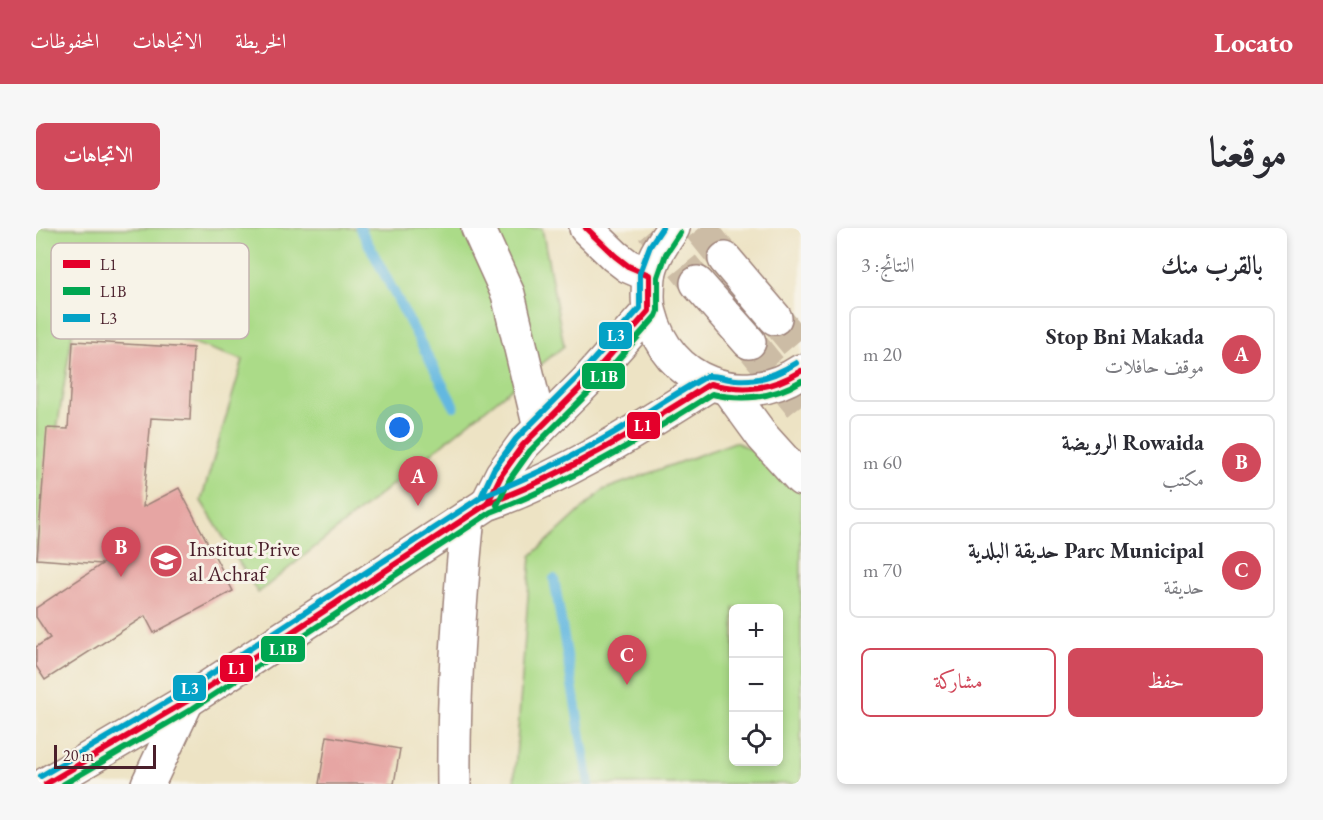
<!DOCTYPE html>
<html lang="ar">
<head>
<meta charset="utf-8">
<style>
	:root { --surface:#fff; --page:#f7f7f7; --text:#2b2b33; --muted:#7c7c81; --line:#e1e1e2; --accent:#d1495b }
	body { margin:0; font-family:"EB Garamond",Amiri,serif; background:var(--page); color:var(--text); direction:rtl }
	.controls { position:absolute; right:18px; bottom:18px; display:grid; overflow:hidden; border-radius:9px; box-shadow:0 3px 9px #0003 }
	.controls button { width:54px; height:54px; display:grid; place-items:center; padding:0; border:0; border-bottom:2px solid var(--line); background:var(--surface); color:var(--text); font:30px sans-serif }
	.scale { position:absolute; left:18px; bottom:15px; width:102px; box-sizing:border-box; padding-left:6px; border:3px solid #4a1f2b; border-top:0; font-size:16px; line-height:21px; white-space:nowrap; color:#4a1f2b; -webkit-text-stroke:4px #f7f3e8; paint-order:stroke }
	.you { position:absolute; left:364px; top:200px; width:21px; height:21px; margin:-15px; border:4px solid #fff; border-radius:50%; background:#1a73e8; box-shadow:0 0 0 9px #1a73e833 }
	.badge { display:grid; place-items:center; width:39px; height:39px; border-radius:50%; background:var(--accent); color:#fff; font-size:20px; font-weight:700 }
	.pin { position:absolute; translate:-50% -50px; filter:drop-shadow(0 2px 3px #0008) }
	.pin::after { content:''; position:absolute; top:32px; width:21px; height:18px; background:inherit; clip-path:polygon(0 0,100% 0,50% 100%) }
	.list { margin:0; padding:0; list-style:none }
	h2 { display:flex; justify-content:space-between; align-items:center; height:78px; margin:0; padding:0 24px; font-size:26px }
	h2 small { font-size:20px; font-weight:400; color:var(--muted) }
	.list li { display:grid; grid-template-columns:39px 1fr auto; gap:18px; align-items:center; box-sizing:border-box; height:96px; margin:0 12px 12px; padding:0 12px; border:2px solid var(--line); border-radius:9px }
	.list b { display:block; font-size:22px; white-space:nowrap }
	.list p { margin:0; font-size:20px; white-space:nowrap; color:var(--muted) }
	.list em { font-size:20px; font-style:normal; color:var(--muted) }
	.actions { display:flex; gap:12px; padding:18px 24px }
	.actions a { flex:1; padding:14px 0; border:2px solid var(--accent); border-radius:9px; text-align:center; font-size:21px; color:var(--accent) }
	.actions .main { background:var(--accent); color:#fff }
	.icon { flex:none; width:33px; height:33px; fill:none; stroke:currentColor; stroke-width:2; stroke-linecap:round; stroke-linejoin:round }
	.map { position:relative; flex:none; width:765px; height:556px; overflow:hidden; direction:ltr; border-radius:9px }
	header { display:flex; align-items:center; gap:36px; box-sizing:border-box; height:84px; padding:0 30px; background:var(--accent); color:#fff }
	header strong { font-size:28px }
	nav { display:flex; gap:33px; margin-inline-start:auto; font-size:21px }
	.intro { display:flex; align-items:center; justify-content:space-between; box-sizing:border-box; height:144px; padding:0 36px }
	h1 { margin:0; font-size:42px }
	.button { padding:15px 27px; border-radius:9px; background:var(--accent); color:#fff; font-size:21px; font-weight:700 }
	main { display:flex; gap:36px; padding:0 36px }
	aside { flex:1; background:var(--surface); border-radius:9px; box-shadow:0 3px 9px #0003 }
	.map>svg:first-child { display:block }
	.green { fill:#abdb88; stroke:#7a7d5a; stroke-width:1.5; fill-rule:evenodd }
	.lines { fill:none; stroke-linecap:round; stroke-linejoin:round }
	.stream { stroke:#64b8e0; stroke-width:10 }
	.building { fill:#e6a5a3 }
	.highway-tunnel { stroke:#ccbca5; stroke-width:33; stroke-dasharray:33 16; stroke-linecap:butt }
	.street-casing { stroke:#9c8178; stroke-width:36 }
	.secondary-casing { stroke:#9c8178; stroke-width:36 }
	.highway-casing { stroke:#9c8178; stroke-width:36 }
	.street { stroke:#fff; stroke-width:33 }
	.secondary { stroke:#fff; stroke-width:33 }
	.highway { stroke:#fff; stroke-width:33 }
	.bus-1-casing { stroke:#f7f3e8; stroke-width:10 }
	.bus-2-casing { stroke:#f7f3e8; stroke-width:10 }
	.bus-3-casing { stroke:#f7f3e8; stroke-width:10 }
	.bus-1 { stroke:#e4002b; stroke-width:6 }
	.bus-2 { stroke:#00a651; stroke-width:6 }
	.bus-3 { stroke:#04a2c6; stroke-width:6 }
	.labels { text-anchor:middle; stroke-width:6; stroke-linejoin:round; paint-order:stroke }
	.poi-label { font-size:22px; fill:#4a1f2b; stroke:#f7f3e8; text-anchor:start }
	.key { fill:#f7f3e8; stroke:#c3b3af; stroke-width:1.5 }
	.key-label { font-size:16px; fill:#4a1f2b }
	.line-badge { stroke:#f7f3e8; stroke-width:2 }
	.badge-label { font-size:16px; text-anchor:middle; font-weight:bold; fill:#fff }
</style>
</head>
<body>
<header>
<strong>Locato</strong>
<nav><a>الخريطة</a><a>الاتجاهات</a><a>المحفوظات</a></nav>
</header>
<div class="intro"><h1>موقعنا</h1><a class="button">الاتجاهات</a></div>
<main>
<aside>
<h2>بالقرب منك<small>النتائج: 3</small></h2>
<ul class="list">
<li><span class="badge">A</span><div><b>Stop Bni Makada</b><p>موقف حافلات</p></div><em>20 m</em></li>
<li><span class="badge">B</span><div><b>Rowaida الرويضة</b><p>مكتب</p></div><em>60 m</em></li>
<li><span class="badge">C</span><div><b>Parc Municipal حديقة البلدية</b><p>حديقة</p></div><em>70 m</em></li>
</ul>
<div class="actions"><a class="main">حفظ</a><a>مشاركة</a></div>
</aside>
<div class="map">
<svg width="765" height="556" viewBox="0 0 765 556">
	<rect width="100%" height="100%" fill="#f7f3e8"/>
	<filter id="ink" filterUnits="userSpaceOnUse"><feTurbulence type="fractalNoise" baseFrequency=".0167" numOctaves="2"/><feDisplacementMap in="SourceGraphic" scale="12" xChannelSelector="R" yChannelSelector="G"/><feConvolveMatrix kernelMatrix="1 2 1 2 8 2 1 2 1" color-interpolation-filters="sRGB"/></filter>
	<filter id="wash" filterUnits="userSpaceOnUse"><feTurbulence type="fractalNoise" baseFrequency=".008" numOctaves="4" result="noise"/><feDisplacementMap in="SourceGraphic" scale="24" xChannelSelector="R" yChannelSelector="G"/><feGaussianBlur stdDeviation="1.35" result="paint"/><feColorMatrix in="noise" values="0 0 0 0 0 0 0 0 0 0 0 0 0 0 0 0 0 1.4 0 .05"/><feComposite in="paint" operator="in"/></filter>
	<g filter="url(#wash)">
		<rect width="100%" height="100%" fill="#ede3c4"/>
		<path class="green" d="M0 0H506L528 118 222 365 165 273 207 132 41 76 0 333Z
			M699 214 761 243 765 247V556H478L495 328 567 262ZM698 380H742V534H698Z"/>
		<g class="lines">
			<path class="stream" d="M324 0 418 178
				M518 351 553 556"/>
		</g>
		<g id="blocks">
			<path class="building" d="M37 113 157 120 154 192 115 190 107 279 143 260 197 363 118 405 109 388 9 452 0 438V419L14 410 0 389V380L66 336 1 331 11 200 32 201Z
				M291 508 364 521 358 556H283Z"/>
		</g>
	</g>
	<g filter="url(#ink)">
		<use href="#blocks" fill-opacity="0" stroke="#9c8178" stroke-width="1.5"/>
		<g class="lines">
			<path class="highway-tunnel" d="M616 0 661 55
				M664 0 689 31
				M739 90 765 121
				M713 114 765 178"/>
			<g class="street-casing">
				<path id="street" d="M112 556 151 473
					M418 556C417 467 423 377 432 288"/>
			</g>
			<g class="secondary-casing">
				<path id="secondary" d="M637 0C627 15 615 31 613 49 612 60 611 75 614 85 631 154 706 183 765 143
					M451 276 466 246 487 217 550 154 613 83
					M10 556 151 473 451 276C533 247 601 202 674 156"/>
			</g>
			<g class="highway-casing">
				<path id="highway" d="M442 0 472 66 504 200
					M550 0 579 28 592 38 613 47
					M689 31 739 90
					M661 55 713 114
					M692 161 727 209 765 251"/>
			</g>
			<use href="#street" class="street"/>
			<use href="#secondary" class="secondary"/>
			<use href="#highway" class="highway"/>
			<g class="bus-1-casing">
				<path id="bus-1" d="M453 275C532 245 603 201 674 156 709 164 734 162 765 143
					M10 556 151 473 451 276 466 246 487 217 550 154 613 83V47L592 38 579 28 550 0"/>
			</g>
			<g class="bus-2-casing">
				<path id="bus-2" d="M461 277 474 251 494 223 557 160 620 88 622 83V49L630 26 644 5
					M28 556 156 481 455 284C534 254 605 211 676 166 707 173 737 170 765 153"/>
			</g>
			<g class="bus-3-casing">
				<path id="bus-3" d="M445 269 458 241 480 211 543 148 604 80V45L614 18 626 0
					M5 548 146 465 447 268C486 252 523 236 560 215 598 194 633 169 671 148 680 147 690 151 700 152 722 154 741 147 760 135"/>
			</g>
			<use href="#bus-1" class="bus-1"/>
			<use href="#bus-2" class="bus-2"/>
			<use href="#bus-3" class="bus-3"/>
		</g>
	</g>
	<defs>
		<g id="school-disc" transform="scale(1.725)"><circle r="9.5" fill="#d1495b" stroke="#f7f3e8"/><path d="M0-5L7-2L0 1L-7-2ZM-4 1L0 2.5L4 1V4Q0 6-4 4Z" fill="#fff"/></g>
	</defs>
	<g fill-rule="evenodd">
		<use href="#school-disc" x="130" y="333"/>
	</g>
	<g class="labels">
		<g class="poi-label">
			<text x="153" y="328">Institut Prive<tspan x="153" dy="25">al Achraf</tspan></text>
		</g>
	</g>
	<rect x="15" y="15" width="198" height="96" rx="9" class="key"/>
	<rect x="27" y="32" width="27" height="8" fill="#e4002b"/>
	<rect x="27" y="59" width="27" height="8" fill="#00a651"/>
	<rect x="27" y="86" width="27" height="8" fill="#04a2c6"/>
	<g class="key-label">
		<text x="64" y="42">L1</text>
		<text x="64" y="69">L1B</text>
		<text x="64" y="96">L3</text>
	</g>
	<g class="line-badge">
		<rect x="562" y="93" width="35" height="29" rx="6" fill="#04a2c6"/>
		<rect x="545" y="134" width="45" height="28" rx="6" fill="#00a651"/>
		<rect x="590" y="183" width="35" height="29" rx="6" fill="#e4002b"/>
		<rect x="224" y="407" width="46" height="28" rx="6" fill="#00a651"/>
		<rect x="183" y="426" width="35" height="29" rx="6" fill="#e4002b"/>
		<rect x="136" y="446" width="35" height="28" rx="6" fill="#04a2c6"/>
	</g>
	<g class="badge-label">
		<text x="580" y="113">L3</text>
		<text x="568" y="154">L1B</text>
		<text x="607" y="203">L1</text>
		<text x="247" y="427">L1B</text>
		<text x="201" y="446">L1</text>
		<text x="154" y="466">L3</text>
	</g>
</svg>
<div class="controls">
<button>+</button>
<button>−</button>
<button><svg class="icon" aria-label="locate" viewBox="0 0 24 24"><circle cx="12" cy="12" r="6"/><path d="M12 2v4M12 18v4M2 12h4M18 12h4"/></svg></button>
</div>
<div class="scale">20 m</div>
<div class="you"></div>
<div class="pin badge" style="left:382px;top:278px">A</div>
<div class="pin badge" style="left:85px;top:349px">B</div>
<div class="pin badge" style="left:591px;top:457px">C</div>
</div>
</main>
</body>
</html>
